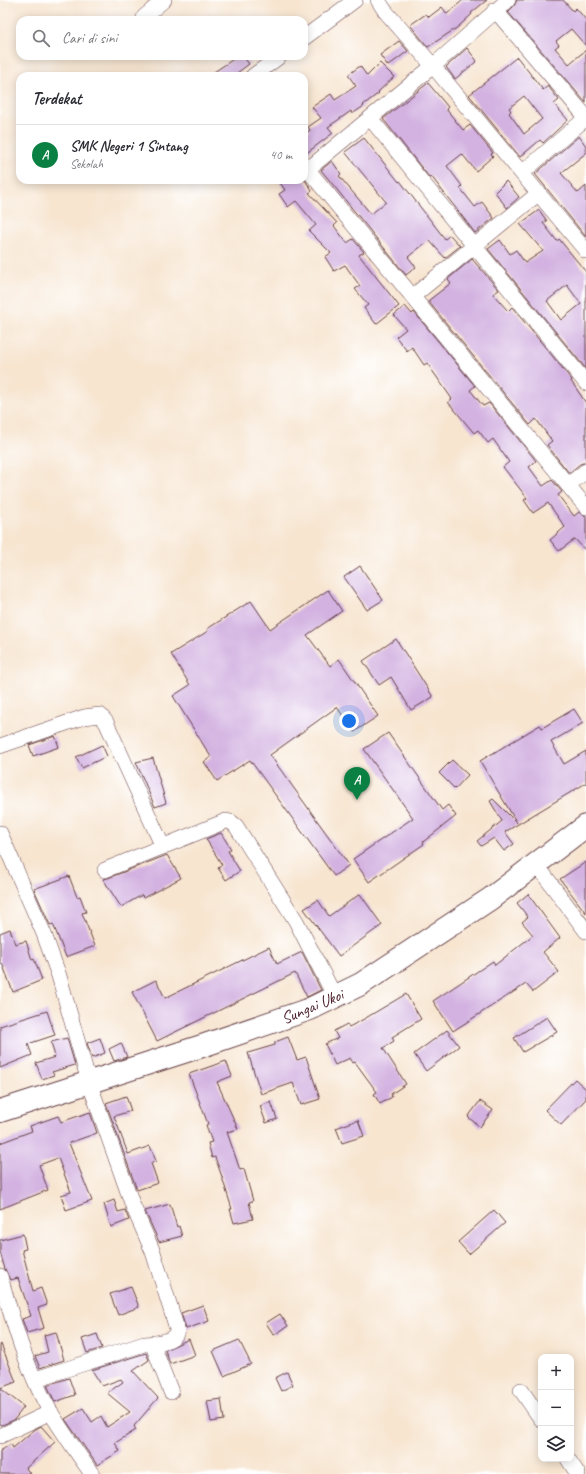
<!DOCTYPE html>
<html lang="id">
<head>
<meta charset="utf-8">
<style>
	:root { --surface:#fff; --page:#f7f7f7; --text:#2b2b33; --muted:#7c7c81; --line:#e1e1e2; --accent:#0b8043 }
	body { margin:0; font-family:Caveat,sans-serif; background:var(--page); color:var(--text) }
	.controls { position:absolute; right:12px; bottom:12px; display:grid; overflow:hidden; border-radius:8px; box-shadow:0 2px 10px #0003 }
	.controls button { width:36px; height:36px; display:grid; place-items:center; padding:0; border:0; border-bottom:1px solid var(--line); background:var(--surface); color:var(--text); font:20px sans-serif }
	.you { position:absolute; left:349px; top:721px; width:14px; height:14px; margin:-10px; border:3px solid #fff; border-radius:50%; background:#1a73e8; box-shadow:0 0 0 6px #1a73e833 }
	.badge { display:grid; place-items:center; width:26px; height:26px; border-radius:50%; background:var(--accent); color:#fff; font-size:13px; font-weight:700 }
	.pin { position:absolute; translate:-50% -33px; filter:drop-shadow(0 1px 2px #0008) }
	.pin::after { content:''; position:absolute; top:21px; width:14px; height:12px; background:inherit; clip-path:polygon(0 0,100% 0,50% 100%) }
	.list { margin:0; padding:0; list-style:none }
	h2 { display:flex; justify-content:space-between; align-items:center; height:52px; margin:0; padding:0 16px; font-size:17px }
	h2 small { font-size:13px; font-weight:400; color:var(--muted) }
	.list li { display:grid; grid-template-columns:26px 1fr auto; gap:12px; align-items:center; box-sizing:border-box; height:60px; padding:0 16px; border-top:1px solid var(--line) }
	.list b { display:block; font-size:15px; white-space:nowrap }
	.list p { margin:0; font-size:13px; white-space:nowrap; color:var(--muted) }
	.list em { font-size:13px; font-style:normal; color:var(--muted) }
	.icon { flex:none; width:22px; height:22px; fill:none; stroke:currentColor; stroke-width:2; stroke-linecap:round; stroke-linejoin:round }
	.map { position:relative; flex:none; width:586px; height:1474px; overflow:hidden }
	.search { position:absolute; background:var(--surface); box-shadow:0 2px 10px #0003; left:16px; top:16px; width:292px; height:44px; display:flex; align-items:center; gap:10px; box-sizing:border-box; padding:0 14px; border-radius:12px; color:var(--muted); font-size:15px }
	.panel { position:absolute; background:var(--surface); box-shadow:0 2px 10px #0003; left:16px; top:72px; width:292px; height:112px; border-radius:12px }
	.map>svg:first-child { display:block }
	.building { fill:#d3b2e1; fill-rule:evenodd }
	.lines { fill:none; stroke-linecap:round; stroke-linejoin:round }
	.minor-casing { stroke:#643d44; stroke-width:16 }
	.trunk-casing { stroke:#643d44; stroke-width:24 }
	.minor { stroke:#fff; stroke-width:15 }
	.trunk { stroke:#fff; stroke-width:22 }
	.labels { text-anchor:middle; stroke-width:3.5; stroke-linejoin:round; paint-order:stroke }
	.street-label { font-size:17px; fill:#4a1f2b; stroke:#fff }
</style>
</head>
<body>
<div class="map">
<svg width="586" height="1474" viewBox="0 0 586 1474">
	<rect width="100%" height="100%" fill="#fff"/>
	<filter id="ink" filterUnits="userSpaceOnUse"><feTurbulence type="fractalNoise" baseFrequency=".025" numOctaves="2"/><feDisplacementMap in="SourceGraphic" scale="8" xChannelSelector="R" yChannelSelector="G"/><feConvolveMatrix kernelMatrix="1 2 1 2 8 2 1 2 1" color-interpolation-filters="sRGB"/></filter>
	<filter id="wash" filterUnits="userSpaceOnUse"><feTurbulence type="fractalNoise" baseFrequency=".012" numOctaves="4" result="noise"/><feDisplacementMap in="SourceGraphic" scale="16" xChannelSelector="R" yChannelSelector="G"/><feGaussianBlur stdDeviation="0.9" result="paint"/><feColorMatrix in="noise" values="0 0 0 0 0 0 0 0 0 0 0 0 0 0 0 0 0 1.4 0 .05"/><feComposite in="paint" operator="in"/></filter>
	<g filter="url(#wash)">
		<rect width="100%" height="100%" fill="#f7e5d0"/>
		<g id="blocks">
			<path class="building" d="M463 0H487L471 13 472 14 458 27 428 47 410 25 426 14 429 17 442 7 447 14Z
				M517 0H563L573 11 576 8 586 20V46L571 29 556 41 559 45 555 48 569 64 586 50V103L508 12 514 6Z
				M399 41 408 51 388 66 380 55Z
				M467 48 477 61 455 79 446 67Z
				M238 56H243L249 64 233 76H208Z
				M517 57 543 90 548 86 559 100 554 104 568 120 543 143 540 140 520 157 469 95ZM524 96 542 119 524 134 509 113 511 111 509 108Z
				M380 63 394 77 378 92 379 93 363 105 364 106 352 114 351 111 328 127 333 133 304 155V135L310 130 308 127 321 118 312 107 331 94 335 100 356 86 348 75 360 66 367 76Z
				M428 83 448 107 446 109 463 130 470 125 493 153 491 154 493 156 476 171 462 154 447 166 462 186 460 188 475 207 482 202 494 218 475 233 431 176 429 177 383 119Z
				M579 136 586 146V153L561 173 578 193 586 186V237L535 174Z
				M364 138 399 182 400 181 445 239 450 235 460 246 445 258 429 240 408 257 416 267 406 275 321 170 332 161 341 174 339 176 371 214 386 202 345 152Z
				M278 180H305L312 191 309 193 337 223 334 226 347 243 353 239 364 252 359 255 399 306 376 324 364 308 368 305 355 289 360 286 345 265 334 271 325 257 331 253 309 231 316 225 296 201 288 207 279 194 285 190Z
				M506 181 519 197 507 208 495 192Z
				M539 210 547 221 543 223 557 241 559 239 586 272V369L488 249 500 240 510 254 516 250 525 263 543 251 520 224ZM567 285 581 304 561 320 547 301Z
				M472 259 499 290 493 294 508 311 512 307 572 380 571 381 586 403V462L580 464 569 473 547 445 552 441 536 419 530 425 428 301 451 283 448 279Z
				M405 306 412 314 414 312 475 386 470 390 483 406 489 403 533 457 536 461 529 467 543 486 552 480 562 492 558 495 574 516 579 512 586 516V551L575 539 559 551 550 540 565 527 548 503 533 513 524 500 527 498 503 467 509 462 493 439 488 443 478 430 474 433 448 402 452 399 427 363 424 365 412 347 407 351 396 337 406 329 394 315Z
				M360 566 383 600 367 610 344 577Z
				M328 590 342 611 307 635 330 666 339 659 378 716 354 732 337 707 270 755 349 865 334 876 250 760 217 781 204 762 211 757 173 696 190 685 171 654 208 631 207 629 251 601 270 629Z
				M396 639 433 697 411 710 391 677 379 685 363 661Z
				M574 709 583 723 551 742 564 764 586 751V783L505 832 514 844 504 851 494 838 481 846 477 841 502 821 490 801 493 799 517 823 480 761 540 725 542 728Z
				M388 733 442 810 448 805 456 816 423 842 424 844 369 882 353 859 413 818 364 749Z
				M55 736 59 747 33 756 29 745Z
				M102 745 107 756 82 768 76 757Z
				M153 758 166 803 155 807 136 762Z
				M452 760 468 775 455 789 439 773Z
				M221 833 231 849 228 851 240 871 226 880 218 868 222 865 206 839Z
				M167 855 181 878 143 898 142 895 121 907 103 879 108 878Z
				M586 862V913L560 879Z
				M69 876 77 897 80 896 86 912 82 913 95 946 66 957 53 924 50 925 34 889Z
				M360 894 382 925 339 956 304 909 318 900 329 916Z
				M528 894 560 938 543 952 559 972 533 992 526 984 453 1031 433 1001 493 961 495 965 533 935 522 922 528 917 517 903Z
				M10 929 15 944 26 941 32 960 34 959 42 980 13 992 2 963 0 964V933Z
				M269 947 277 964 302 952 321 990 307 997 295 973 157 1041 132 992 156 980 165 998Z
				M406 994 421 1019 392 1037 394 1041 383 1048 406 1084 391 1094 392 1097 380 1104 374 1094 377 1092 355 1062 353 1063 350 1058 335 1065 325 1044 338 1038 334 1031 347 1024 349 1027 364 1019Z
				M47 1011 55 1035 28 1044 32 1055 0 1068V1026Z
				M547 1017 557 1032 523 1052 514 1038Z
				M447 1030 459 1046 426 1071 414 1054Z
				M288 1037 297 1060 306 1057 320 1099 301 1105 293 1083 261 1094 248 1053 275 1045V1042Z
				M67 1038 75 1065 52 1072 54 1075 42 1079 36 1063 55 1057 51 1042Z
				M100 1038 105 1053 92 1058 87 1043Z
				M121 1043 127 1057 114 1061 109 1049Z
				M226 1061 232 1076 217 1082 238 1129 227 1132 240 1170 244 1169 253 1201 249 1202 253 1219 234 1223 230 1209H232L221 1174 215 1157 212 1158 208 1143 212 1142 206 1125 208 1124 189 1074Z
				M575 1079 586 1089V1099L561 1125 545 1110Z
				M126 1096 131 1111 114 1116 128 1154 150 1146 156 1161 151 1163 158 1183 137 1190 106 1103Z
				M480 1101 493 1110 480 1127 468 1117Z
				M271 1102 277 1119 266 1123 260 1106Z
				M90 1112 97 1133 69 1143 92 1201 66 1210 61 1195 71 1192 58 1158 39 1165 48 1190 0 1209V1143L32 1131 30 1126 41 1122 58 1116 61 1122Z
				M358 1120 364 1136 342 1143 336 1128Z
				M114 1200 118 1212 125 1210 129 1220 111 1227 104 1204Z
				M170 1204 177 1227 179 1226 182 1236 159 1242 145 1211Z
				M494 1210 505 1223 469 1254 458 1242Z
				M23 1234 26 1249 22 1250 33 1291 41 1288 47 1305 38 1308 44 1328 27 1333 22 1319 31 1316 18 1278 10 1280 5 1269 0 1252V1240Z
				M131 1287 139 1307 118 1315 110 1294Z
				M203 1305 209 1321 186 1329 181 1313Z
				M280 1314 288 1326 274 1335 266 1323Z
				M56 1332 64 1360 40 1368 35 1356 48 1352 44 1335Z
				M97 1334 102 1348 87 1353 82 1339Z
				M189 1339 195 1355 170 1364 165 1350Z
				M239 1340 251 1364 224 1376 213 1351Z
				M1 1344 16 1382 0 1388V1345Z
				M146 1353 149 1360 133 1371 158 1398 134 1426 136 1430 115 1443 120 1451 97 1465 65 1419 83 1408 92 1422 101 1416 107 1427 130 1412 107 1393 123 1382 121 1379 102 1386 92 1370Z
				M287 1372 293 1385 281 1391 275 1378Z
				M69 1378 75 1395 55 1402 47 1385Z
				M0 1388 24 1407 14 1420 2 1425 0 1424Z
				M221 1399 224 1420 211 1422 207 1401Z
				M41 1426 55 1442 26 1468 30 1474H0V1451L11 1444 13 1448 34 1430Z"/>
		</g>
	</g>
	<g filter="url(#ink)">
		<use href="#blocks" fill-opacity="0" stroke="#643d44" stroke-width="1"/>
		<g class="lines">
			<g class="minor-casing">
				<path id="minor" d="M378 0 385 11 433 66 586 251
					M495 10 586 117
					M144 17 164 0
					M304 38 355 0
					M253 76 280 56
					M370 118 586 383
					M304 165 586 507
					M307 170 433 66 508 0
					M522 173 586 118
					M412 297 539 193
					M568 485 586 471
					M0 746 84 717 100 715 106 722 163 847
					M0 833 44 934 59 976 89 1082 133 1206 153 1252 177 1329C177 1343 154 1343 144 1344L36 1379
					M536 864 586 931
					M105 870 226 821 231 822 236 826 296 921 335 997
					M0 1276C13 1322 27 1371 51 1413 64 1434 78 1454 92 1474
					M152 1343 171 1392
					M521 1390 541 1419
					M0 1436 51 1412
					M568 1459 578 1474"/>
			</g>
			<g class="trunk-casing">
				<path id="trunk" d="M0 1111 202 1046 310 1009 361 984 490 899 586 826"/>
			</g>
			<use href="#minor" class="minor"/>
			<use href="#trunk" class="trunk"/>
		</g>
	</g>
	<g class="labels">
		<g class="street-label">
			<text transform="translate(312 1006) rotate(-23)" y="6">Sungai Ukoi</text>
		</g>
	</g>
</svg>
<div class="controls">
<button>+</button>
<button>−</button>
<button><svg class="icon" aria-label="layers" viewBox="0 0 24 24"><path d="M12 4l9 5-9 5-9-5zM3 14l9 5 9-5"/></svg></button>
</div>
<div class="you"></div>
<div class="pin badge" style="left:357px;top:800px">A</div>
<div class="search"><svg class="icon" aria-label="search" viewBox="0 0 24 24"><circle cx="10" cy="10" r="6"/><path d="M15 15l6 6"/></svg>Cari di sini</div>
<section class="panel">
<h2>Terdekat<small></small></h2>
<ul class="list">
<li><span class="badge">A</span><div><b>SMK Negeri 1 Sintang</b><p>Sekolah</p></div><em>40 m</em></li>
</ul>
</section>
</div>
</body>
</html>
